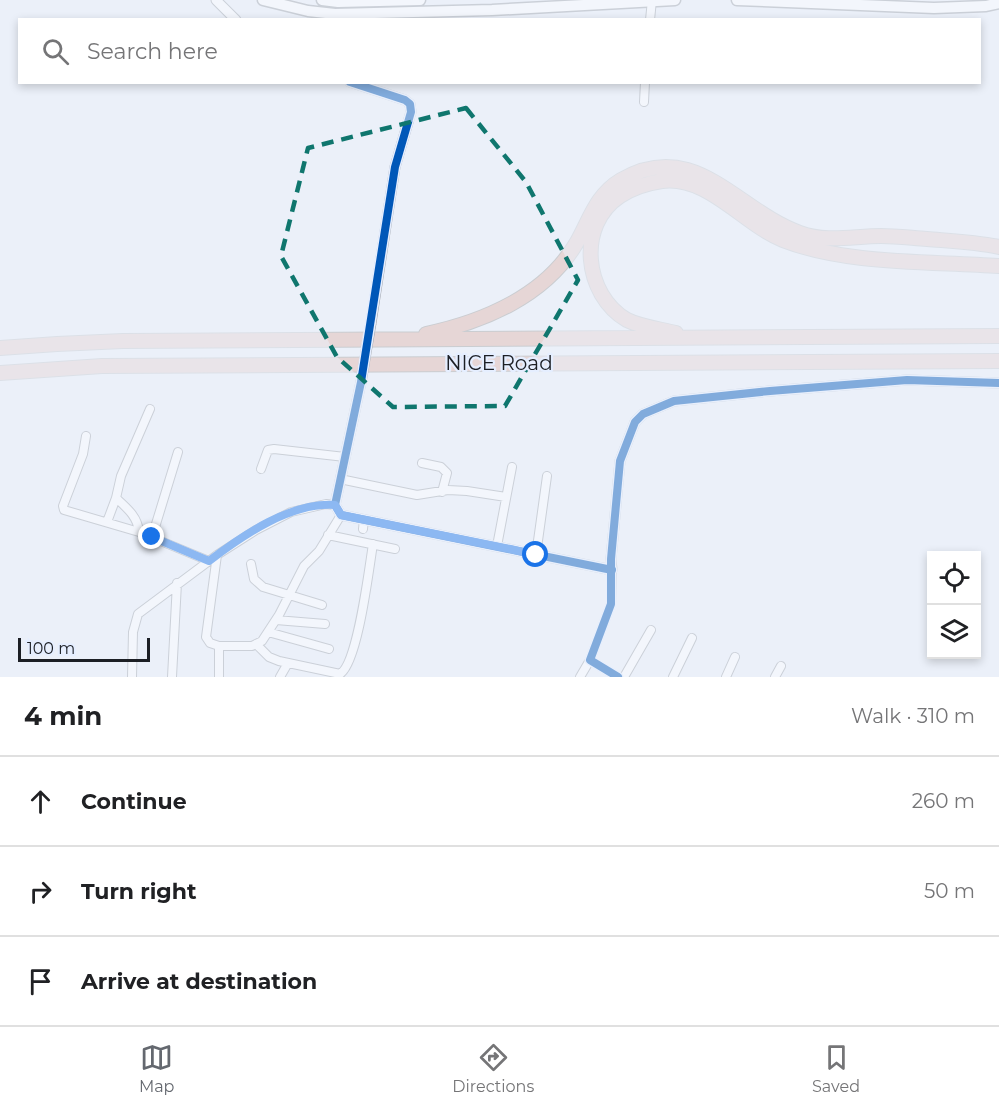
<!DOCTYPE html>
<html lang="en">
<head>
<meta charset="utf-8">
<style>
	:root { --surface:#fff; --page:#f2f2f2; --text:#202124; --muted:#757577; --line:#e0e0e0; --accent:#64686f }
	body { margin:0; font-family:Montserrat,sans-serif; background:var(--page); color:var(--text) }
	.controls { position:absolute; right:18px; bottom:18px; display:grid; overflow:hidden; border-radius:0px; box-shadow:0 3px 9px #0003 }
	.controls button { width:54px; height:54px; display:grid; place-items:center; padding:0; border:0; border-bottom:2px solid var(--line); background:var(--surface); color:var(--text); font:30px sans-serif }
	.scale { position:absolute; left:18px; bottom:15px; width:132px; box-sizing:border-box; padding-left:6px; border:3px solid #1c1f25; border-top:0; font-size:16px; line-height:21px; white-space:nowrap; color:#1c1f25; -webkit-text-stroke:4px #e5eeff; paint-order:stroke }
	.stop { position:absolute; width:18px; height:18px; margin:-14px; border:4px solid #1a73e8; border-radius:50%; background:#fff }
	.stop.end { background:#1a73e8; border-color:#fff; box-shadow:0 2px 6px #0008 }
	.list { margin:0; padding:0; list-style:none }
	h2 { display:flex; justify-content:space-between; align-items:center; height:78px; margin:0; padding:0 24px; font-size:26px }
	h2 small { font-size:20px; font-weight:400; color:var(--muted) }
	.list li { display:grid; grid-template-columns:39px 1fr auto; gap:18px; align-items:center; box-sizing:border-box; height:90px; padding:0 24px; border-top:2px solid var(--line) }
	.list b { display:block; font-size:22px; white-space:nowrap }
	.list em { font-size:20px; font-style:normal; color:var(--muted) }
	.icon { flex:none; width:33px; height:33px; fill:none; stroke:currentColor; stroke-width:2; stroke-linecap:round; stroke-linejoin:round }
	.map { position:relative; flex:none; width:999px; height:677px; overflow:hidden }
	.search { position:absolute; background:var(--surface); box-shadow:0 3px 9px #0003; left:18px; right:18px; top:18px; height:66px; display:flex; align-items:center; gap:15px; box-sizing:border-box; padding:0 21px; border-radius:0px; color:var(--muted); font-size:22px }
	.sheet { height:348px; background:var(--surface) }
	nav { display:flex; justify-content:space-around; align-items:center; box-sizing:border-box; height:84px; border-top:2px solid var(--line); background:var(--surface); font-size:16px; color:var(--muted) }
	nav a { display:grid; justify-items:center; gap:3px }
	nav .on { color:var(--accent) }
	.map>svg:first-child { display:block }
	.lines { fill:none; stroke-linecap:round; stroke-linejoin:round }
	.minor-casing { stroke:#a5a9b0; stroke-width:10 }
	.tertiary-casing { stroke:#a5a9b0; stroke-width:11 }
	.secondary-casing { stroke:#a5a9b0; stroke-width:13 }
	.motorway-casing { stroke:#cacdd1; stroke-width:16 }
	.minor { stroke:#fcfdfe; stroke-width:8 }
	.tertiary { stroke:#fcfdfe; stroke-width:9 }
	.secondary { stroke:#fcfdfe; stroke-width:10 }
	.motorway { stroke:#e6d6d6; stroke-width:14 }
	.tertiary-bridge-casing { stroke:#a5a9b0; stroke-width:11; stroke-linecap:butt }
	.tertiary-bridge { stroke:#fcfdfe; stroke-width:9 }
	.cycleway-casing { stroke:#e5eeff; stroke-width:11 }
	.cycleway { stroke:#0057b8; stroke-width:8 }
	.route { stroke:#1a73e8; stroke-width:8 }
	.marked { fill:none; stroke:#0f766e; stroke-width:4.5; stroke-dasharray:12 8; stroke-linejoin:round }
	.labels { text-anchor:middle; stroke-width:4.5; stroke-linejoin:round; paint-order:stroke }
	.street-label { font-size:20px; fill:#1c1f25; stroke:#e5eeff }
</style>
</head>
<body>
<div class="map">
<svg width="999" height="677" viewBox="0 0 999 677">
	<rect width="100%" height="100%" fill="#ebf0f9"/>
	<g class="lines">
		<g class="minor-casing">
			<path id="minor" d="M650 20 652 0
				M644 102 645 82
				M86 436 83 454 63 506 64 510 139 532 209 561
				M422 463 441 467 447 473 442 492
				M261 469 268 450 274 449 345 457
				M340 479 417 495 448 490 467 491 506 497
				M116 498C127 508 138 517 139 532
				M107 522 116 498 121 476 150 409
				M363 529 364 519
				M328 535 395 549
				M152 537 178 452
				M497 546 512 467
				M217 555 206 637 210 643 219 646H252L262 641 279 615 304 566 319 551 341 515
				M536 555 547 476
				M251 564 254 579 263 587 322 605
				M612 570 611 604 590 660 618 677
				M276 620 325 624
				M268 632 329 649
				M256 644 269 657 279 661 340 674C358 663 369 568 373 544
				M219 646V677
				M132 677 133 632 138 614 217 555 256 530 291 512 326 504 335 505
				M172 677 177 583
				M280 677 288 663
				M580 677 590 660
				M624 677 651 630
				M673 677 692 638
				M726 677 735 657
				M775 677 781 666"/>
		</g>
		<g class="tertiary-casing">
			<path id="tertiary" d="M216 0 236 20
				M350 82 405 100 410 104 411 112 395 167 371 323
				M361 382 335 505 341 515 612 570 611 559 620 461 635 422 643 414 674 401 770 391 907 380 999 383"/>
		</g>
		<g class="secondary-casing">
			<path id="secondary" d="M263 0 308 11 335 14 492 10 675 0
				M322 0 338 2 420 0
				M737 0 934 8 986 6 999 3"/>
		</g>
		<g class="motorway-casing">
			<path id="motorway" d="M676 333C660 329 641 327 627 320 584 295 576 225 620 196 632 188 648 183 662 181 708 175 743 224 783 240 847 265 930 261 999 266
				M426 334C483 322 546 296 577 242 590 219 596 195 621 180 695 137 737 211 800 233 828 243 853 236 881 236 896 236 912 238 927 239 951 241 975 242 999 247
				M0 348 57 344 123 341 999 336
				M0 373 102 366 999 361"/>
		</g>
		<use href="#minor" class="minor"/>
		<use href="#tertiary" class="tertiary"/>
		<use href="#secondary" class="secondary"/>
		<use href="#motorway" class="motorway"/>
		<g class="tertiary-bridge-casing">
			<path id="tertiary-bridge" d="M361 382 371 323"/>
		</g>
		<use href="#tertiary-bridge" class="tertiary-bridge"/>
		<g class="cycleway-casing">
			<path id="cycleway" d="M350 82 405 100 410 104 411 112 395 167 361 382 335 505 341 515 612 570
				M618 677 590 660 611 604V559L620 461 635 422 643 414 674 401 770 391 907 380 999 383"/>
		</g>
		<use href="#cycleway" class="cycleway"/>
	</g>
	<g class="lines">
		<path class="route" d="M152 537 209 561C243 535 291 502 335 505L341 515 510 549 536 555"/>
	</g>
	<path d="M0 0H999V677H0ZM466 108 526 182 578 280 505 406 393 407 337 357 281 256 308 148Z" fill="#ebf0f9" fill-opacity=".55" fill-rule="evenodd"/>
	<path class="marked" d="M466 108 526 182 578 280 505 406 393 407 337 357 281 256 308 148Z"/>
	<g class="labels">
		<g class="street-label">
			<text x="499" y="370">NICE Road</text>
		</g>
	</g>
</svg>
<div class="controls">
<button><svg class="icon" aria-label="locate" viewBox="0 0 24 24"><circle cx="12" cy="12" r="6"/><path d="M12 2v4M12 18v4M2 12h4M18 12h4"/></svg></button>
<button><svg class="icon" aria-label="layers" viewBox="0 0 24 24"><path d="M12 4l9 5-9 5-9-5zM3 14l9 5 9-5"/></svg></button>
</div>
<div class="scale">100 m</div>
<div class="stop" style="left:536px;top:555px"></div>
<div class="stop end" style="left:152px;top:537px"></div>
<div class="search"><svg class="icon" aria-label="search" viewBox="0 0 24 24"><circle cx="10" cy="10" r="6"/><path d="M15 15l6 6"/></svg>Search here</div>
</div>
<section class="sheet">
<h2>4 min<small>Walk · 310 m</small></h2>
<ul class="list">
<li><svg class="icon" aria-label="ahead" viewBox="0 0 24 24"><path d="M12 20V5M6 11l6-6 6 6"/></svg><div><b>Continue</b></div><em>260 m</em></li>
<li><svg class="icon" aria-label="right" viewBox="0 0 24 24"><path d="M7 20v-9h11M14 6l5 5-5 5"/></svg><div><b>Turn right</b></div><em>50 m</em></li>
<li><svg class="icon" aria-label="arrive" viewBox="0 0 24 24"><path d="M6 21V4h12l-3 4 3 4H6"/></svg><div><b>Arrive at destination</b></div></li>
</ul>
</section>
<nav>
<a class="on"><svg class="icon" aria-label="map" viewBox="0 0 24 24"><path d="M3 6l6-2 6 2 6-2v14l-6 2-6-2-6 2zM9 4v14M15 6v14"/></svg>Map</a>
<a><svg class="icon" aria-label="directions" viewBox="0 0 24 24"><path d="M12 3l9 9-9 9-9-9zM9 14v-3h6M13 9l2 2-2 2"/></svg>Directions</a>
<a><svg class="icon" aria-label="saved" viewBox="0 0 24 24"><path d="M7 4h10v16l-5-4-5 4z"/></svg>Saved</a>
</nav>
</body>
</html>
